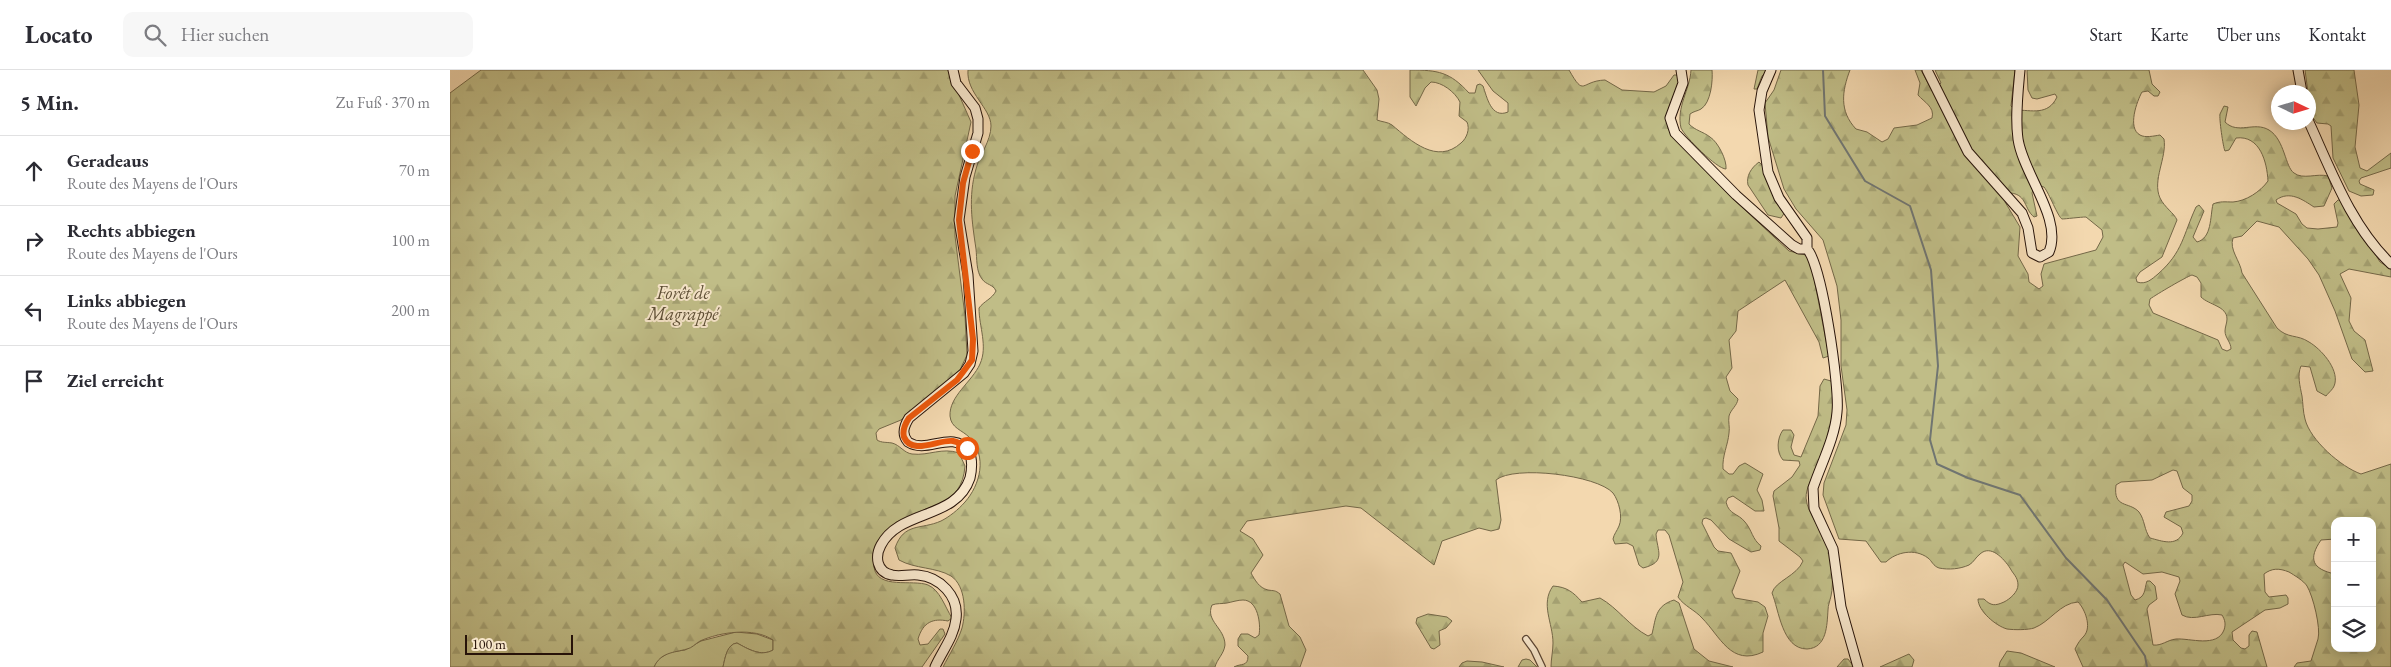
<!DOCTYPE html>
<html lang="de">
<head>
<meta charset="utf-8">
<style>
	:root { --surface:#fff; --page:#f7f7f7; --text:#2b2b33; --muted:#7c7c81; --line:#e1e1e2 }
	body { margin:0; font-family:"EB Garamond",serif; background:var(--page); color:var(--text) }
	.controls { position:absolute; right:15px; bottom:15px; display:grid; overflow:hidden; border-radius:10px; box-shadow:0 2px 12px #0003 }
	.controls button { width:45px; height:45px; display:grid; place-items:center; padding:0; border:0; border-bottom:1px solid var(--line); background:var(--surface); color:var(--text); font:25px sans-serif }
	.compass { position:absolute; left:1821px; top:15px; width:45px; height:45px; border-radius:50%; background:var(--surface); box-shadow:0 2px 12px #0003; rotate:94deg }
	.scale { position:absolute; left:15px; bottom:12px; width:108px; box-sizing:border-box; padding-left:5px; border:2px solid #271309; border-top:0; font-size:14px; line-height:18px; white-space:nowrap; color:#271309; -webkit-text-stroke:4px #f7e6cb; paint-order:stroke }
	.stop { position:absolute; width:15px; height:15px; margin:-11px; border:4px solid #ea580c; border-radius:50%; background:#fff }
	.stop.end { background:#ea580c; border-color:#fff; box-shadow:0 1px 5px #0008 }
	.list { margin:0; padding:0; list-style:none }
	h2 { display:flex; justify-content:space-between; align-items:center; height:65px; margin:0; padding:0 20px; font-size:21px }
	h2 small { font-size:16px; font-weight:400; color:var(--muted) }
	.list li { display:grid; grid-template-columns:32px 1fr auto; gap:15px; align-items:center; box-sizing:border-box; height:70px; padding:0 20px; border-top:1px solid var(--line) }
	.list b { display:block; font-size:19px; white-space:nowrap }
	.list p { margin:0; font-size:16px; white-space:nowrap; color:var(--muted) }
	.list em { font-size:16px; font-style:normal; color:var(--muted) }
	.icon { flex:none; width:28px; height:28px; fill:none; stroke:currentColor; stroke-width:2; stroke-linecap:round; stroke-linejoin:round }
	.map { position:relative; flex:none; width:1941px; height:597px; overflow:hidden }
	header { display:flex; align-items:center; gap:30px; box-sizing:border-box; height:70px; padding:0 25px; background:var(--surface); border-bottom:1px solid var(--line) }
	header strong { font-size:24px }
	nav { display:flex; gap:28px; margin-inline-start:auto; font-size:18px }
	.search { width:350px; height:45px; background:var(--page); display:flex; align-items:center; gap:12px; box-sizing:border-box; padding:0 18px; border-radius:10px; color:var(--muted); font-size:19px }
	main { display:flex }
	aside { flex:1; background:var(--surface) }
	.map>svg:first-child { display:block }
	.green { fill:#c0bd87; stroke:#746848 }
	.forest { fill:url(#forest-firs); stroke:#746848; fill-rule:evenodd }
	.lines { fill:none; stroke-linecap:round; stroke-linejoin:round }
	.stream { stroke:#707571; stroke-width:2 }
	.street-casing { stroke:#5a4432; stroke-width:8 }
	.secondary-casing { stroke:#271309; stroke-width:11 }
	.street { stroke:#f7e6cb; stroke-width:5.5 }
	.secondary { stroke:#f7e6cb; stroke-width:9 }
	.route { stroke:#ea580c; stroke-width:6 }
	.labels { text-anchor:middle; stroke-width:4; stroke-linejoin:round; paint-order:stroke }
	.park-label { font-size:18px; font-style:italic; fill:#5d4e35; stroke:#f7e6cb }
</style>
</head>
<body>
<header>
<strong>Locato</strong>
<div class="search"><svg class="icon" aria-label="search" viewBox="0 0 24 24"><circle cx="10" cy="10" r="6"/><path d="M15 15l6 6"/></svg>Hier suchen</div>
<nav><a>Start</a><a>Karte</a><a>Über uns</a><a>Kontakt</a></nav>
</header>
<main>
<aside>
<h2>5 Min.<small>Zu Fuß · 370 m</small></h2>
<ul class="list">
<li><svg class="icon" aria-label="ahead" viewBox="0 0 24 24"><path d="M12 20V5M6 11l6-6 6 6"/></svg><div><b>Geradeaus</b><p>Route des Mayens de l'Ours</p></div><em>70 m</em></li>
<li><svg class="icon" aria-label="right" viewBox="0 0 24 24"><path d="M7 20v-9h11M14 6l5 5-5 5"/></svg><div><b>Rechts abbiegen</b><p>Route des Mayens de l'Ours</p></div><em>100 m</em></li>
<li><svg class="icon" aria-label="left" viewBox="0 0 24 24"><path d="M17 20v-9H6M10 6l-5 5 5 5"/></svg><div><b>Links abbiegen</b><p>Route des Mayens de l'Ours</p></div><em>200 m</em></li>
<li><svg class="icon" aria-label="arrive" viewBox="0 0 24 24"><path d="M6 21V4h12l-3 4 3 4H6"/></svg><div><b>Ziel erreicht</b></div></li>
</ul>
</aside>
<div class="map">
<svg width="1941" height="597" viewBox="0 0 1941 597">
	<defs>
		<pattern id="forest-firs" width="22" height="20" patternUnits="userSpaceOnUse" patternTransform="scale(1.25)"><rect width="22" height="20" fill="#c0bd87"/><path d="M5 1l3.5 6h-7zM16 11l3.5 6h-7z" fill="#a5a273"/></pattern>
	</defs>
	<rect width="100%" height="100%" fill="#f3d8af"/>
	<filter id="stains"><feTurbulence type="fractalNoise" baseFrequency=".004" numOctaves="4"/><feColorMatrix values="0 0 0 0 .2 0 0 0 0 .09 0 0 0 0 .02 0 0 0 .5 -.17"/></filter>
	<radialGradient id="worn" r=".72"><stop offset=".6" stop-color="#630" stop-opacity="0"/><stop offset="1" stop-color="#630" stop-opacity=".3"/></radialGradient>
	<path class="green" d="M286 562 307 564 323 570V580C311 587 298 579 287 573 277 574 275 588 273 597H204L207 590 220 582 235 580 251 571Z"/>
	<path class="forest" d="M31 0H498L521 52 505 126V166L515 246 517 285 510 300 502 307 451 350 429 359 426 363 427 370C432 373 436 372 442 373 450 375 454 383 462 384 479 386 492 377 509 383L515 396C512 437 478 434 450 450 438 457 432 467 426 479 424 484 423 491 424 497 427 520 463 509 478 515 490 520 495 537 502 548L498 551C483 548 473 552 468 569L470 575 478 574 490 559H493L495 564 472 597H273C275 588 277 574 287 573 298 579 311 587 323 580V570C304 557 270 562 250 571 245 574 242 578 237 579 223 583 211 582 204 597H0V23Z
		M518 0H913L927 20 929 29 927 50C932 52 938 52 942 55 961 71 987 95 1011 73 1017 68 1020 59 1017 52L1009 46 1010 32C1005 22 992 12 981 12L975 18 966 36 960 27V0C988 0 1000 2 1019 23H1025L1027 15 1030 14 1033 16C1037 27 1041 49 1058 42V33L1043 21 1028 0H1119C1135 28 1130 11 1155 10L1172 20 1204 22 1216 16 1224 5H1227C1234 16 1216 44 1218 59L1278 124 1339 181 1356 185 1362 198 1379 286 1373 288 1369 272 1335 210 1288 241 1286 261 1279 270 1282 298 1276 307 1280 321 1288 329C1287 336 1281 339 1279 346 1278 352 1280 357 1279 363 1278 375 1272 386 1273 399L1279 404H1283L1289 396 1295 393 1313 404 1307 420 1312 430 1314 441H1305L1283 426 1278 428 1276 432C1279 445 1288 443 1295 452 1302 460 1302 469 1311 476L1310 480 1301 482 1279 469 1261 450 1256 448 1253 449 1252 453 1264 477 1268 481 1281 483 1290 501 1282 522 1285 528 1308 532 1315 537 1318 546 1313 563V582C1281 597 1270 566 1252 548 1245 540 1234 536 1228 527L1233 512 1219 465 1215 460H1208L1206 464C1207 481 1217 492 1193 498L1189 495 1183 476 1177 473 1165 474 1163 469C1164 464 1167 461 1169 456 1173 447 1169 431 1163 423 1147 405 1064 395 1046 410L1051 450 1049 459 1041 461 1029 458 992 471 984 495 911 438 896 436 797 451 790 461 803 469 813 485 801 503C805 510 809 518 818 520 824 521 825 520 830 524L839 556 850 567 856 580 850 597H784C791 593 798 597 798 586L788 576V569L791 564H798L805 568 809 565C811 554 808 530 793 530 788 530 782 532 777 533 772 534 767 533 762 535 755 551 775 558 775 575 774 584 767 589 765 597H493C499 585 508 571 512 558 516 543 516 516 501 506 486 497 465 499 449 490L445 478C454 452 471 460 491 451 499 447 508 440 515 432 530 415 538 386 519 367 512 360 501 358 500 346 499 326 522 312 530 294 538 276 529 257 529 238 534 231 542 229 546 221 543 214 536 215 532 209 526 202 527 188 526 179 522 152 518 127 526 99 529 86 541 71 541 56 541 38 516 23 518 0Z
		M1241 0H1262C1263 10 1261 33 1251 39 1248 41 1244 41 1240 44L1239 54C1246 61 1252 61 1260 67 1268 72 1277 90 1276 99 1267 99 1235 67 1231 58 1226 37 1240 20 1241 0Z
		M1308 0H1318L1312 6 1307 19H1304Z
		M1331 0H1400C1392 21 1389 41 1406 59L1417 62 1432 72 1438 69 1444 58 1467 55 1482 48C1485 37 1474 32 1468 25L1470 13 1465 0H1471L1481 19 1484 20 1491 13 1485 0H1565L1561 36 1565 40C1582 40 1598 46 1607 27L1605 24 1587 29 1582 28 1578 20 1577 0H1699L1702 14 1710 22 1708 26H1704L1698 21 1692 22C1687 31 1677 58 1690 65 1695 68 1704 66 1710 65L1714 69C1717 88 1702 110 1710 128 1715 138 1724 143 1727 150L1712 187 1690 202 1686 208 1687 212C1696 215 1702 209 1708 204 1733 182 1733 165 1746 137L1749 135 1754 141 1743 167 1747 172C1762 168 1760 147 1763 134 1770 131 1775 132 1783 132 1796 131 1810 122 1818 111 1817 92 1810 65 1786 68L1779 80 1775 81C1773 77 1769 48 1770 44 1771 41 1773 39 1774 36L1778 37 1775 52C1788 65 1804 51 1819 60 1835 70 1835 97 1844 103 1853 110 1867 103 1878 106L1882 118 1874 136 1864 137C1853 130 1840 120 1826 130L1827 133 1846 144 1852 154 1857 158 1868 159 1887 157 1888 153 1884 134 1888 130H1892L1930 192 1941 199V207L1899 199 1890 204 1901 228 1899 251 1904 261 1915 270 1923 301 1915 302 1902 289 1885 241 1869 205 1858 189 1829 157 1807 151 1792 166 1783 168C1779 180 1790 190 1792 203L1827 258C1838 269 1847 264 1859 272 1871 279 1888 298 1885 313 1884 319 1879 322 1876 326L1867 321 1860 297 1851 296C1847 305 1850 316 1852 326 1853 333 1853 342 1855 349 1860 370 1891 397 1911 404L1941 394V597H1844L1847 593 1861 591C1863 584 1866 576 1868 569 1871 558 1863 526 1857 516 1854 511 1844 505 1839 502 1829 498 1822 498 1814 504L1815 522 1819 527 1836 525 1838 528V534L1830 538 1815 540 1782 562 1783 570 1791 578 1795 579 1799 576V565L1802 561 1807 562 1817 597H1633L1625 579C1628 573 1630 570 1634 566 1642 557 1635 539 1628 532 1610 533 1600 552 1584 558 1578 560 1564 560 1557 559 1546 556 1528 541 1528 529H1534C1541 536 1545 536 1554 532 1560 529 1568 522 1568 515 1568 507 1563 504 1560 498 1554 489 1541 474 1530 484 1525 488 1524 492 1519 495 1510 499 1499 500 1489 498 1483 496 1482 491 1478 488 1465 478 1446 482 1436 492H1431L1416 471 1389 469 1373 425 1374 413 1396 355 1397 340 1391 296V250L1387 216 1373 170 1346 139 1334 119 1318 67 1315 33 1324 20ZM1590 116 1594 117C1599 123 1608 147 1612 149 1615 149 1631 147 1636 147L1652 160 1653 167 1646 180 1594 194 1591 204 1593 216 1589 219 1579 212 1578 204 1568 186 1570 157 1555 132 1561 123C1577 125 1574 139 1584 147L1587 146 1582 123 1583 120ZM1742 205 1747 207 1751 213V227C1759 235 1777 236 1777 249 1777 253 1775 257 1775 261 1775 268 1781 272 1781 279L1777 281 1772 279 1768 270 1703 243 1699 235 1700 229C1707 224 1736 207 1742 205ZM1723 400 1727 401 1733 418 1742 425V431L1739 436 1716 442 1714 447 1731 457 1733 463C1726 477 1712 471 1700 468 1694 460 1695 450 1689 442 1679 431 1663 439 1666 415L1671 412 1702 410ZM1885 451H1922V578H1885V504C1862 499 1858 489 1871 470L1885 469ZM1675 492 1693 504 1712 502 1729 507 1730 511 1725 524 1732 545C1744 552 1759 542 1772 545 1775 550 1776 554 1774 560 1767 578 1740 568 1726 569 1717 570 1712 576 1703 575L1697 539 1699 535 1707 529 1705 516 1700 511H1697C1694 520 1696 527 1685 530L1681 525 1673 495Z
		M1855 0H1904L1909 35 1905 77 1910 98 1917 101 1941 83V98L1911 108 1909 111 1910 114 1924 120 1923 125 1911 126 1899 121 1883 88 1881 56 1878 54 1867 53 1861 45Z
		M1309 92 1313 96C1316 113 1324 127 1335 142L1331 148 1318 145 1298 115C1296 106 1301 98 1309 92Z
		M1374 309 1381 311C1392 333 1374 381 1364 403 1361 411 1356 418 1356 428 1357 444 1375 464 1379 480 1382 494 1384 512 1381 526 1380 531 1378 535 1378 540 1377 555 1377 578 1357 579 1332 579 1329 540 1322 523 1325 511 1347 506 1353 491L1350 487 1329 471V458L1323 426 1324 421 1342 407 1350 395 1349 391 1333 390C1326 382 1327 368 1333 360H1341L1344 365 1341 377 1344 385 1351 387 1368 346 1370 316Z
		M1103 516C1117 517 1123 522 1132 532L1150 528C1168 538 1179 556 1198 566L1202 564C1206 548 1205 536 1224 530L1229 533 1244 579 1259 591 1283 597H1101C1101 589 1103 581 1103 573 1103 553 1090 534 1103 516Z
		M978 544 997 547 1002 551 996 558 989 561 990 575 984 579 981 578 966 553 967 548Z
		M1557 581 1571 583 1605 597H1549L1550 592Z
		M1459 584 1464 590 1462 597H1430Z
		M1076 589 1080 590 1087 597H1068L1072 590Z
		M1394 589H1398L1404 597H1387Z
		M1017 591 1032 592 1054 597H1009L1012 593Z"/>
	<g class="lines">
		<path class="stream" d="M1373 0 1375 46 1415 111 1460 136 1481 200 1488 296 1480 370 1487 394 1518 408 1570 425 1616 488 1657 530 1695 586 1697 597"/>
		<g class="street-casing">
			<path id="street" d="M1076 569 1084 580 1092 597"/>
		</g>
		<g class="secondary-casing">
			<path id="secondary" d="M1231 0 1233 13 1220 48 1225 63 1286 125 1342 175 1349 179H1357
				M1321 0 1312 21 1309 40 1318 102 1329 128 1357 168V179
				M1477 0 1518 82 1572 143 1578 158 1582 183 1590 187 1599 182C1613 149 1573 104 1568 69 1565 47 1568 22 1570 0
				M1848 0 1852 22
				M1858 50C1881 100 1901 156 1941 194
				M1357 179C1372 194 1390 318 1387 342 1385 368 1371 394 1363 418L1364 438 1383 479 1391 537 1408 597
				M485 597C492 581 504 567 506 549 509 526 490 507 468 505 459 504 450 507 442 505 426 502 425 486 431 475 450 439 506 450 520 408 522 399 523 390 519 382 502 358 478 385 458 372 451 364 454 356 459 348L514 303 520 294 523 281 518 205 509 150 515 107 528 63V49L525 38 506 13 503 0"/>
		</g>
		<use href="#street" class="street"/>
		<use href="#secondary" class="secondary"/>
	</g>
	<g class="lines">
		<path class="route" d="M517 378C513 375 508 372 503 371 489 369 462 386 454 367 452 360 455 354 459 348L507 310 522 290 523 269 509 150 513 113 522 81"/>
	</g>
	<g class="labels">
		<g class="park-label">
			<text x="233" y="229">Forêt de<tspan x="233" dy="21">Magrappé</tspan></text>
		</g>
	</g>
	<rect width="100%" height="100%" filter="url(#stains)"/>
	<rect width="100%" height="100%" fill="url(#worn)"/>
</svg>
<div class="controls">
<button>+</button>
<button>−</button>
<button><svg class="icon" aria-label="layers" viewBox="0 0 24 24"><path d="M12 4l9 5-9 5-9-5zM3 14l9 5 9-5"/></svg></button>
</div>
<svg class="compass" viewBox="-18 -18 36 36"><path d="M0-13l5 13h-10z" fill="#e53935"/><path d="M0 13l5-13h-10z" fill="#7c7c81"/></svg>
<div class="scale">100 m</div>
<div class="stop" style="left:517px;top:378px"></div>
<div class="stop end" style="left:522px;top:81px"></div>
</div>
</main>
</body>
</html>
